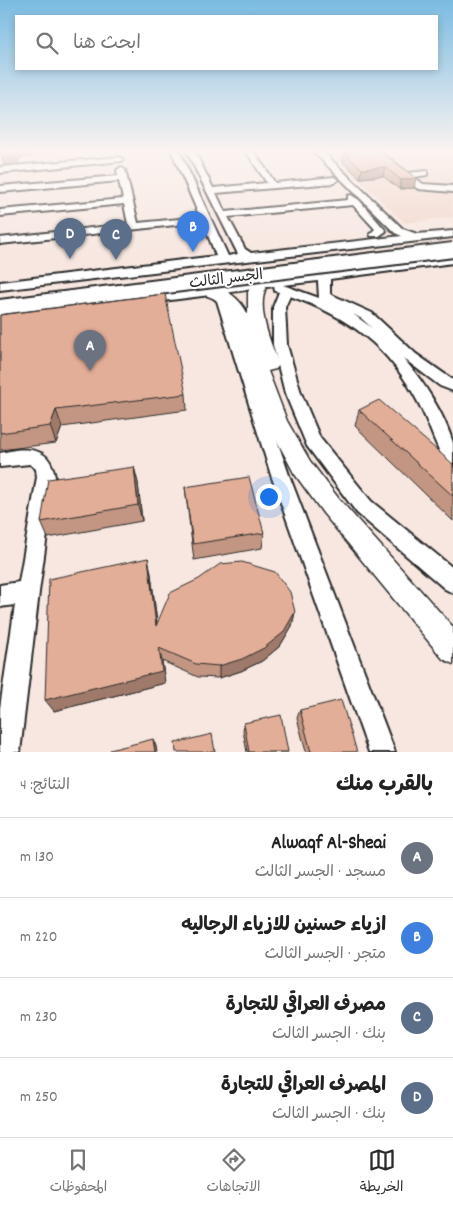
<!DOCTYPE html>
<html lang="ar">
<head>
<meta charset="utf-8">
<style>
	:root { --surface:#fff; --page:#f2f2f2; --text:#222; --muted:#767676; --line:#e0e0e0; --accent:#2b2b2b }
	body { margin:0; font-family:Dekko,"Playpen Sans Arabic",sans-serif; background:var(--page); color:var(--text); direction:rtl }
	.you { position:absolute; left:268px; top:496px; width:18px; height:18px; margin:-12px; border:4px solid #fff; border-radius:50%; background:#1a73e8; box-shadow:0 0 0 8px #1a73e833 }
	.badge { display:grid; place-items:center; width:32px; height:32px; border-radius:50%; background:var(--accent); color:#fff; font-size:16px; font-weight:700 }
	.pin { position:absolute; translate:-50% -41px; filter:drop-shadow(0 1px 2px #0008) }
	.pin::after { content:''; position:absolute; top:26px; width:18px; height:15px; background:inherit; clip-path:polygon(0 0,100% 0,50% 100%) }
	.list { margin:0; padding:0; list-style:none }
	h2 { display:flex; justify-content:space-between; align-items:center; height:65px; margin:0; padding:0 20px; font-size:21px }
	h2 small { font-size:16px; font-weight:400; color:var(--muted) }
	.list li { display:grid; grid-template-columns:32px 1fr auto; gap:15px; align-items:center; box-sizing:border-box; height:80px; padding:0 20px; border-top:1px solid var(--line) }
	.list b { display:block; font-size:19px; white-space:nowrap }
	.list p { margin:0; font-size:16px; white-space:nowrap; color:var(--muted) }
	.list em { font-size:16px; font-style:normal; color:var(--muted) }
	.icon { flex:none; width:28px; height:28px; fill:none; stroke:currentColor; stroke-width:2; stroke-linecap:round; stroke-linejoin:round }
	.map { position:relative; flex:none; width:453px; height:752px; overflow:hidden; direction:ltr }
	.search { position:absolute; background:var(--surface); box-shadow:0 2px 8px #0003; left:15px; right:15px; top:15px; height:55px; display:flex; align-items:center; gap:12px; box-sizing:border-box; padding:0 18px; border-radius:0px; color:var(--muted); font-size:19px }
	.sheet { height:385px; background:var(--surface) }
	nav { display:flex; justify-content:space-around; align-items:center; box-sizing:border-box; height:70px; border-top:1px solid var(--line); background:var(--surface); font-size:14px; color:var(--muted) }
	nav a { display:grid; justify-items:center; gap:2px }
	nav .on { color:var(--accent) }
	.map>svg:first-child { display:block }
	.built { fill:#f1d6ca }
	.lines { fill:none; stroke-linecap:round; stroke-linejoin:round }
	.minor-casing { stroke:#2b2b2b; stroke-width:4 }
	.major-casing { stroke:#2b2b2b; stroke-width:3 }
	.minor { fill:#fff; fill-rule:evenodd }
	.major { fill:#fff; fill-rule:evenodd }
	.major-bridge-casing { stroke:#2b2b2b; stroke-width:18; stroke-linecap:butt }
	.major-bridge { stroke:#fff; stroke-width:14 }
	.wall { fill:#c39683; stroke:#2b2b2b }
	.shaded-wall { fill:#9f7a6a; stroke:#2b2b2b }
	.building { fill:#e3ae98; stroke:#2b2b2b }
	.labels { text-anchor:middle; stroke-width:4; stroke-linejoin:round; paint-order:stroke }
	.far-street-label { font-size:15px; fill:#2b2b2b; stroke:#fff }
</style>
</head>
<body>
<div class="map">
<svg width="453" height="752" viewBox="0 0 453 752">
	<rect width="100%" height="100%" fill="#f7e7e0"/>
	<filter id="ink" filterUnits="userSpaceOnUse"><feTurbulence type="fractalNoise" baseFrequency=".02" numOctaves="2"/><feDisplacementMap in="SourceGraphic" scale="10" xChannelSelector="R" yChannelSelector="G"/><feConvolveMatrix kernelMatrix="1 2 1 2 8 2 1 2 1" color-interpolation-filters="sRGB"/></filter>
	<g filter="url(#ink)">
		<path class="built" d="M327 150H453V217L405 223Z"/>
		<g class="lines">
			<g class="minor-casing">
				<path id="minor" d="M0 150H20L1 154Z
					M171 150H179L228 256 238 254 186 150H194L213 188 267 183 245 150H253L275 183 334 177 338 180 334 183 216 193 225 212 348 200V196L351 195 359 200 386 231 379 236H371L370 234 375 229 353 205 228 217 245 249 251 253 402 236 395 233 312 150H321L403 229 417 234 453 231V237L0 290V282L216 256 203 222 0 244V238L128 224 124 204 0 216V210L123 199 119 181 0 192V186L118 176 117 170 121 167 125 170 138 223 200 217Z
					M369 150H378L408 173 427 171V175L414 177 423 184 453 186V192L418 189Z
					M119 157 123 159 122 161 0 173V167Z
					M453 257V263L330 279V294L372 313 416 354 453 380V391L440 386 403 358C423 381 444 413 453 443 453 449 453 459 453 466L447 464 442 456C433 439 428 421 419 404 390 347 348 316 290 296L285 307 287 345 301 393 320 438 371 501 453 568V593L445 589 357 513 307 446 285 393 273 345V307L279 292 275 291 274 286 224 293 229 301 289 475 395 752H369L271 475 217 301 210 295 147 303 141 299 147 295ZM318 281 319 298 283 285ZM353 314 362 319 372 328Z
					M15 450C38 448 51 453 55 477L39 592 20 752H0V708L15 605 0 607V585L19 582 37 477 36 469 30 464 0 467V453Z"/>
			</g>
			<g class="major-casing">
				<path id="major" d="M259 280 264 282 267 285C255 309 271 342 279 365L276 369 268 371 287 421 310 461 339 499 453 627V664L443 659 323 513 294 473 267 422 230 311 220 301 203 294 200 291 203 288C221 283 241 298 248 315V292L254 282Z"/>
			</g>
			<use href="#minor" class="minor"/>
			<use href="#major" class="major"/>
			<g class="major-bridge-casing">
				<path id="major-bridge" d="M0 307 453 250"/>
			</g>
			<use href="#major-bridge" class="major-bridge"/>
		</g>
		<path class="wall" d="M344 150H379L414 188 399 189 383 176 360 178 343 162 344 153H347Z
			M0 315 186 394 187 410 62 427 56 443 0 450Z
			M359 410 453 464V521L355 426Z
			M134 467 138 483 142 521 48 538 41 522Z
			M185 487 264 533 262 548 194 560Z
			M148 558 151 574 157 623 295 612 292 626 280 646 262 661 241 671 219 678 198 677 162 661 165 683 54 711Z
			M300 710 357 752H306L297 718Z
			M244 723 288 752H247L243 731Z"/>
		<path class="shaded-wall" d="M33 150 32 157 19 158 18 164 4 165 2 159 17 152Z
			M385 167 383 176 360 178 362 169Z
			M416 178 414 188 399 189 401 180Z
			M56 410 62 427 56 443 50 426Z
			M134 467 138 483 142 521 138 505Z
			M148 558 151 574 159 639 156 626Z
			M295 612 292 626 280 646 262 661 241 671 219 678V666Z
			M159 648 162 661 165 683 54 711 45 700Z
			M153 739 156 746 157 752H155Z"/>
		<path class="building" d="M4 150H30L17 152 16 157 2 159Z
			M356 150H379L416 178 401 180 385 167 362 169 344 153 357 152Z
			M165 294 186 394 56 410 50 426 0 433V315Z
			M379 400 453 464V496L359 410Z
			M134 467 138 505 41 522 48 479Z
			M249 477 264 533 193 544 185 487Z
			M148 558 156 626 170 593 199 579 220 564 242 562 275 572 290 592 295 612 283 633 264 648 242 659 219 666 196 664 159 648 162 671 45 700 49 579Z
			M341 700 357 752H311L300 710Z
			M281 715 288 752H249L244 723Z
			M212 734 215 752H176L175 743Z
			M153 739 155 752H110V750Z"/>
	</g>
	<linearGradient id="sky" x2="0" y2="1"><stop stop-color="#7bbbe2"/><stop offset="0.59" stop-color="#fbf4f1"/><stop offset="1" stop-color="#fbf4f1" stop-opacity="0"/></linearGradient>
	<rect width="453" height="256" fill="url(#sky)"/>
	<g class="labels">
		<g class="far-street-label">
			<text transform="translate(226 278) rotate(-7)" y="5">الجسر الثالث</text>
		</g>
	</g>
</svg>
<div class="you"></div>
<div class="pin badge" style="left:90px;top:371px;background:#6b7280">A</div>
<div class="pin badge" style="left:193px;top:252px;background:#3f7fe0">B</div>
<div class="pin badge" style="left:116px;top:260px;background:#5c6f8a">C</div>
<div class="pin badge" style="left:70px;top:259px;background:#5c6f8a">D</div>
<div class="search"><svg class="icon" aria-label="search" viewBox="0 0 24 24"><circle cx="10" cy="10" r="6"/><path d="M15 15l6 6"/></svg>ابحث هنا</div>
</div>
<section class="sheet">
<h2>بالقرب منك<small>النتائج: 4</small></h2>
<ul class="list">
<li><span class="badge" style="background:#6b7280">A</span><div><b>Alwaqf Al-Sheai</b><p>مسجد · الجسر الثالث</p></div><em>130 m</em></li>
<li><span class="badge" style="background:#3f7fe0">B</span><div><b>ازياء حسنين للازياء الرجاليه</b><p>متجر · الجسر الثالث</p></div><em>220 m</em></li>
<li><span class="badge" style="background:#5c6f8a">C</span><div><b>مصرف العراقي للتجارة</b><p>بنك · الجسر الثالث</p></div><em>230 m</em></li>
<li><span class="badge" style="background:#5c6f8a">D</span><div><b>المصرف العراقي للتجارة</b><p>بنك · الجسر الثالث</p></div><em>250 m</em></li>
</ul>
</section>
<nav>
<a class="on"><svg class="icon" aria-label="map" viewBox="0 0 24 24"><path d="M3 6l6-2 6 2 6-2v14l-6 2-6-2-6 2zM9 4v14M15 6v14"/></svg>الخريطة</a>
<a><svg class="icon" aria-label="directions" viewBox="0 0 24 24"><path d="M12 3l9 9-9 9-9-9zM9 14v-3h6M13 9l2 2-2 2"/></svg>الاتجاهات</a>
<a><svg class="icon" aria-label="saved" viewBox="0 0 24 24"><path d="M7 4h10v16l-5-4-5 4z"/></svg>المحفوظات</a>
</nav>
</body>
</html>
